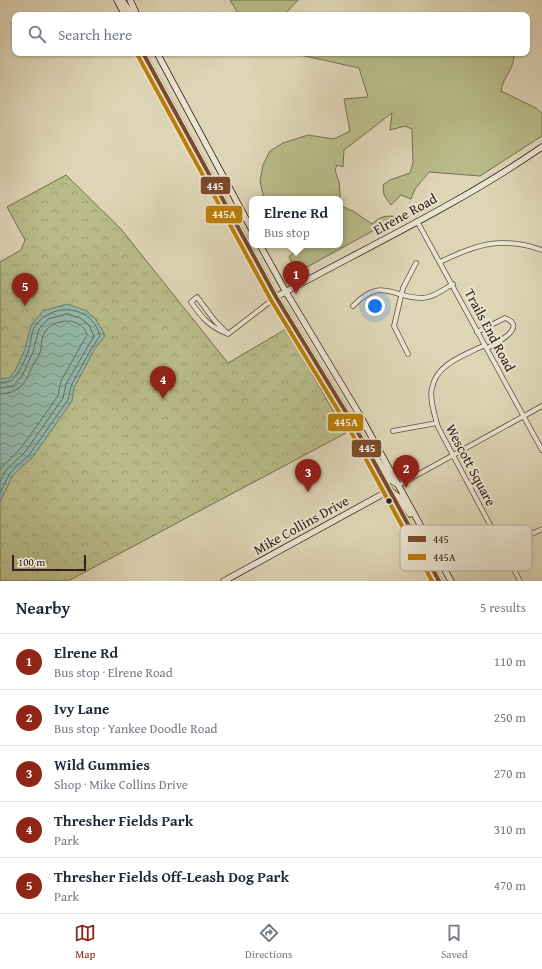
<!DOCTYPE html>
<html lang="en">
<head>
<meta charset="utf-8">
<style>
	:root { --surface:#fff; --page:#f2f2f3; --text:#1f2937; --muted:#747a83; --line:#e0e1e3; --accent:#8f2418 }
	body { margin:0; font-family:"Gentium Book Plus",serif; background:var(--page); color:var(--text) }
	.scale { position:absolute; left:12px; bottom:10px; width:74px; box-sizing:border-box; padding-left:4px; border:2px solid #332119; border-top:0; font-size:11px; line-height:14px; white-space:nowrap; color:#332119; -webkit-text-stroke:3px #eae4d0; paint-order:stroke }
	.you { position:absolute; left:375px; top:306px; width:14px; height:14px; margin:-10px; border:3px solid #fff; border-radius:50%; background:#1a73e8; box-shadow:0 0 0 6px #1a73e833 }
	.badge { display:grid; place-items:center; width:26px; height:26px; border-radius:50%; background:var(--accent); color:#fff; font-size:13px; font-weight:700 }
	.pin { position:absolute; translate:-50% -33px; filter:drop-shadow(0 1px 2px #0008) }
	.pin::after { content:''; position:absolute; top:21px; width:14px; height:12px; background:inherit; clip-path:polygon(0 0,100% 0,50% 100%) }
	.popup { position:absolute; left:249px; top:196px; width:94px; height:52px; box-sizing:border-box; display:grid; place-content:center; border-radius:8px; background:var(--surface); filter:drop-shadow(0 1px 3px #0005); font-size:13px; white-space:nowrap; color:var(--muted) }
	.popup b { font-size:15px; color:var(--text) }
	.popup::after { content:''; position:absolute; left:50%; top:100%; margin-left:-8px; border:8px solid transparent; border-top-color:var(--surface) }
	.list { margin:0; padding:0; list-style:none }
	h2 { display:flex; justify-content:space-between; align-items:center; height:52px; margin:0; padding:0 16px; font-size:17px }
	h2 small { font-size:13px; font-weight:400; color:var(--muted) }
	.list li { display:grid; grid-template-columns:26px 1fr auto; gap:12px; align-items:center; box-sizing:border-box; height:56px; padding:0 16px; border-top:1px solid var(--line) }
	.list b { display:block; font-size:15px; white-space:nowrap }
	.list p { margin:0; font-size:13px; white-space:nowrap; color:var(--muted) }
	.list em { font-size:13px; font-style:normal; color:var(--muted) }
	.icon { flex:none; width:22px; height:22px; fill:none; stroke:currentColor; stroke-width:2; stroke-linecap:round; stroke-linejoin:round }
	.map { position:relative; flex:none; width:542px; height:581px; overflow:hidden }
	.search { position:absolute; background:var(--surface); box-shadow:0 1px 3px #0004; left:12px; right:12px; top:12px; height:44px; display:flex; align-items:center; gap:10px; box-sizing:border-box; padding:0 14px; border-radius:8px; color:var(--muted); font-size:15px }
	.sheet { height:332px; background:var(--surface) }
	nav { display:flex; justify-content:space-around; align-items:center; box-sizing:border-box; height:56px; border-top:1px solid var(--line); background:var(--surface); font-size:11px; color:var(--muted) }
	nav a { display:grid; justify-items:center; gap:2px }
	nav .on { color:var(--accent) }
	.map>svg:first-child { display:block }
	.green { fill:#b8bb89; stroke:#766e51 }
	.park { fill:url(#park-crowns); stroke:#766e51 }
	.water { fill:url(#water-waves); stroke:#6d7c71 }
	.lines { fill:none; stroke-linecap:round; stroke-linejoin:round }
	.shore { stroke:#636d62; stroke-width:1 }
	.street-casing { stroke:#5e4e40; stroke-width:5.5 }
	.secondary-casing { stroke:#332119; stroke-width:7 }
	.street { stroke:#eae4d0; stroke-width:4 }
	.secondary { stroke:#eae4d0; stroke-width:5.5 }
	.bus-1-casing { stroke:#eae4d0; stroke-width:7 }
	.bus-2-casing { stroke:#eae4d0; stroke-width:7 }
	.bus-1 { stroke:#7a4b2a; stroke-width:4 }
	.bus-2 { stroke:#bc7e08; stroke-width:4 }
	.bus-dot { fill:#332119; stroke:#eae4d0; stroke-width:1.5 }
	.labels { text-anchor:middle; stroke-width:4; stroke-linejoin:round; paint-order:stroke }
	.street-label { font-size:14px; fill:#332119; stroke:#eae4d0 }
	.key { fill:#eae4d0; stroke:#b3aa99; stroke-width:1 }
	.key-label { font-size:11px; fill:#332119 }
	.line-badge { stroke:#eae4d0; stroke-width:1.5 }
	.badge-label { font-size:11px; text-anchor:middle; font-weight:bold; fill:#fff }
</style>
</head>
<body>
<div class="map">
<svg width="542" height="581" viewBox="0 0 542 581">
	<defs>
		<pattern id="park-crowns" width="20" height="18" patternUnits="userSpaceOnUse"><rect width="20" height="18" fill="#b8bb89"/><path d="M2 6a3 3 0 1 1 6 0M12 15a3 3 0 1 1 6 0" fill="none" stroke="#9fa076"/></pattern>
		<pattern id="water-waves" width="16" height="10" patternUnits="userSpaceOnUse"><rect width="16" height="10" fill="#93b9ab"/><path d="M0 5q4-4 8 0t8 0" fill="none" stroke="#79968a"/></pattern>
	</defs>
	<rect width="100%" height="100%" fill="#ded5b6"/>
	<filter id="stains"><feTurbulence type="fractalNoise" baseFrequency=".005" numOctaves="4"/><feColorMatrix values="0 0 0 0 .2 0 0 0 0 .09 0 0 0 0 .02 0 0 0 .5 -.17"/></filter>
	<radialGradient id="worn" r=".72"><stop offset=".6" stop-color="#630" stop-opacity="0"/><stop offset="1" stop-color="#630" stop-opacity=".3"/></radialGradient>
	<path class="green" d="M230 0H298L284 15H239Z
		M291 53H514C514 72 504 74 501 91L536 108 542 113V136L480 176 429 172 415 189 411 199 401 195 391 205 384 195 383 185 390 180 410 173 413 163 412 129 405 126 390 130 392 113 344 150 343 167 337 165 335 170 339 182 341 206 353 211 372 224C380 216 387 215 398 217L298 272 289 257 293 253 290 245H340V199H264L260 181 263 165 270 151 283 143 308 135 334 139 350 131 344 99 368 97 359 68Z"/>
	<path class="park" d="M66 175 121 229 228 363 286 329 346 433 68 581H0V262L21 250 25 240 7 207Z"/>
	<path class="water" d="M67 304C91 312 94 313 105 336L94 350 74 388 72 401 32 458 13 475 0 502V379L9 378 15 371 25 349 31 325 43 311Z"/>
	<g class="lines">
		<path class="shore" d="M0 383 11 381C18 375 26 359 29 349 31 342 31 332 35 326 53 301 92 305 100 336L91 349 71 386 68 400 29 455 10 473 0 493
			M0 388 13 386 22 376 33 352 39 329 48 319 66 314 80 318 89 325 94 336 66 384 63 398 25 452 6 470 0 482
			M0 394C18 393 25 385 31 369 33 364 38 359 40 353 42 346 41 337 45 332 54 317 83 317 87 335L61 381 58 396 21 448 0 469"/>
		<g class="street-casing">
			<path id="street" d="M417 221 542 450
				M440 262C477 244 501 236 542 250
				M353 306C382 276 392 298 422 298 433 298 444 289 453 284
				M477 332 505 318C529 327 495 344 487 348
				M228 334C210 327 202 318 191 302L197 297 215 321 228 334 276 297
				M485 345C465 355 436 364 432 388 429 399 435 416 438 427L520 581
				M408 354 394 326 403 288 416 263
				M393 431 437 423
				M399 485 542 406
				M503 548 542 529"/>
		</g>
		<g class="secondary-casing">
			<path id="secondary" d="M117 0 125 15
				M122 0 132 15
				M130 0 137 15
				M143 53 276 297 355 427 439 581
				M157 53 252 230
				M260 245 286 292 358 412 451 581
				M276 297C365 248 458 205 542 147
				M377 459 390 480 399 485
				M392 492 400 498 410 514
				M224 581 390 490"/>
		</g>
		<use href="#street" class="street"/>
		<use href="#secondary" class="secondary"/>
		<g class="bus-1-casing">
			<path id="bus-1" d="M143 53 276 297 355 427 439 581"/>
		</g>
		<g class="bus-2-casing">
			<path id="bus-2" d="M138 56 271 300 350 430 432 581"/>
		</g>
		<use href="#bus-1" class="bus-1"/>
		<use href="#bus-2" class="bus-2"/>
	</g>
	<circle class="bus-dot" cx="389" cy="501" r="3.5"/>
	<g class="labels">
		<g class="street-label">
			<text transform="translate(405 214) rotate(-29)" y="5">Elrene Road</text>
			<text transform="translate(490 330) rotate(62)" y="5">Trails End Road</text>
			<text transform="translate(471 465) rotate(62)" y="5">Wescott Square</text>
			<text transform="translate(301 525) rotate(-29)" y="5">Mike Collins Drive</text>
		</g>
	</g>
	<rect x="400" y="525" width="132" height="46" rx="6" class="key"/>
	<rect x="408" y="536" width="18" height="6" fill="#7a4b2a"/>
	<rect x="408" y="554" width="18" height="6" fill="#bc7e08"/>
	<g class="key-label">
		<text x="433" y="543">445</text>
		<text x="433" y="561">445A</text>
	</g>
	<g class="line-badge">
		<rect x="200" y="176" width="31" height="19" rx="4" fill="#7a4b2a"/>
		<rect x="205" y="205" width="38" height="19" rx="4" fill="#bc7e08"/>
		<rect x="327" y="413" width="37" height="19" rx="4" fill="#bc7e08"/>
		<rect x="351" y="439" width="31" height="19" rx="4" fill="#7a4b2a"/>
	</g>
	<g class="badge-label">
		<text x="215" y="190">445</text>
		<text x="224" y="218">445A</text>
		<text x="346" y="426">445A</text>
		<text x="367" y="452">445</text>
	</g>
	<rect width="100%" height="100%" filter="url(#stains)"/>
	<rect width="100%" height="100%" fill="url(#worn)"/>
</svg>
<div class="scale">100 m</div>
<div class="you"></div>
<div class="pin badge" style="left:296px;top:294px">1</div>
<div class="popup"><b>Elrene Rd</b>Bus stop</div>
<div class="pin badge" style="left:406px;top:488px">2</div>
<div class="pin badge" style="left:308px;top:492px">3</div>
<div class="pin badge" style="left:163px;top:399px">4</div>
<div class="pin badge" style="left:25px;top:306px">5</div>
<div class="search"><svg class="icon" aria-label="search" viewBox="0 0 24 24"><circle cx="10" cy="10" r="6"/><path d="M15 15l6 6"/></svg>Search here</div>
</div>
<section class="sheet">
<h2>Nearby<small>5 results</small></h2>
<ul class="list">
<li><span class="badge">1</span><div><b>Elrene Rd</b><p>Bus stop · Elrene Road</p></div><em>110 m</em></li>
<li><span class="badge">2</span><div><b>Ivy Lane</b><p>Bus stop · Yankee Doodle Road</p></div><em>250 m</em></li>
<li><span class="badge">3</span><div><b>Wild Gummies</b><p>Shop · Mike Collins Drive</p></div><em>270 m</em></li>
<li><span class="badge">4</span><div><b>Thresher Fields Park</b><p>Park</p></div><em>310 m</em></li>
<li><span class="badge">5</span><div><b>Thresher Fields Off-Leash Dog Park</b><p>Park</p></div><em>470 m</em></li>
</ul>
</section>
<nav>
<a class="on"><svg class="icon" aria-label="map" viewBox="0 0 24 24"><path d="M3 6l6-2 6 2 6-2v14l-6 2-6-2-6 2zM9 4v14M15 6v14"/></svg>Map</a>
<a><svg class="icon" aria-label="directions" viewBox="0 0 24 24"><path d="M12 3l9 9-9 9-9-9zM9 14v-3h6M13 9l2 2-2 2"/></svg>Directions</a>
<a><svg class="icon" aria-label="saved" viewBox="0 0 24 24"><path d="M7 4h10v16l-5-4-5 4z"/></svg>Saved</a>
</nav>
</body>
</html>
